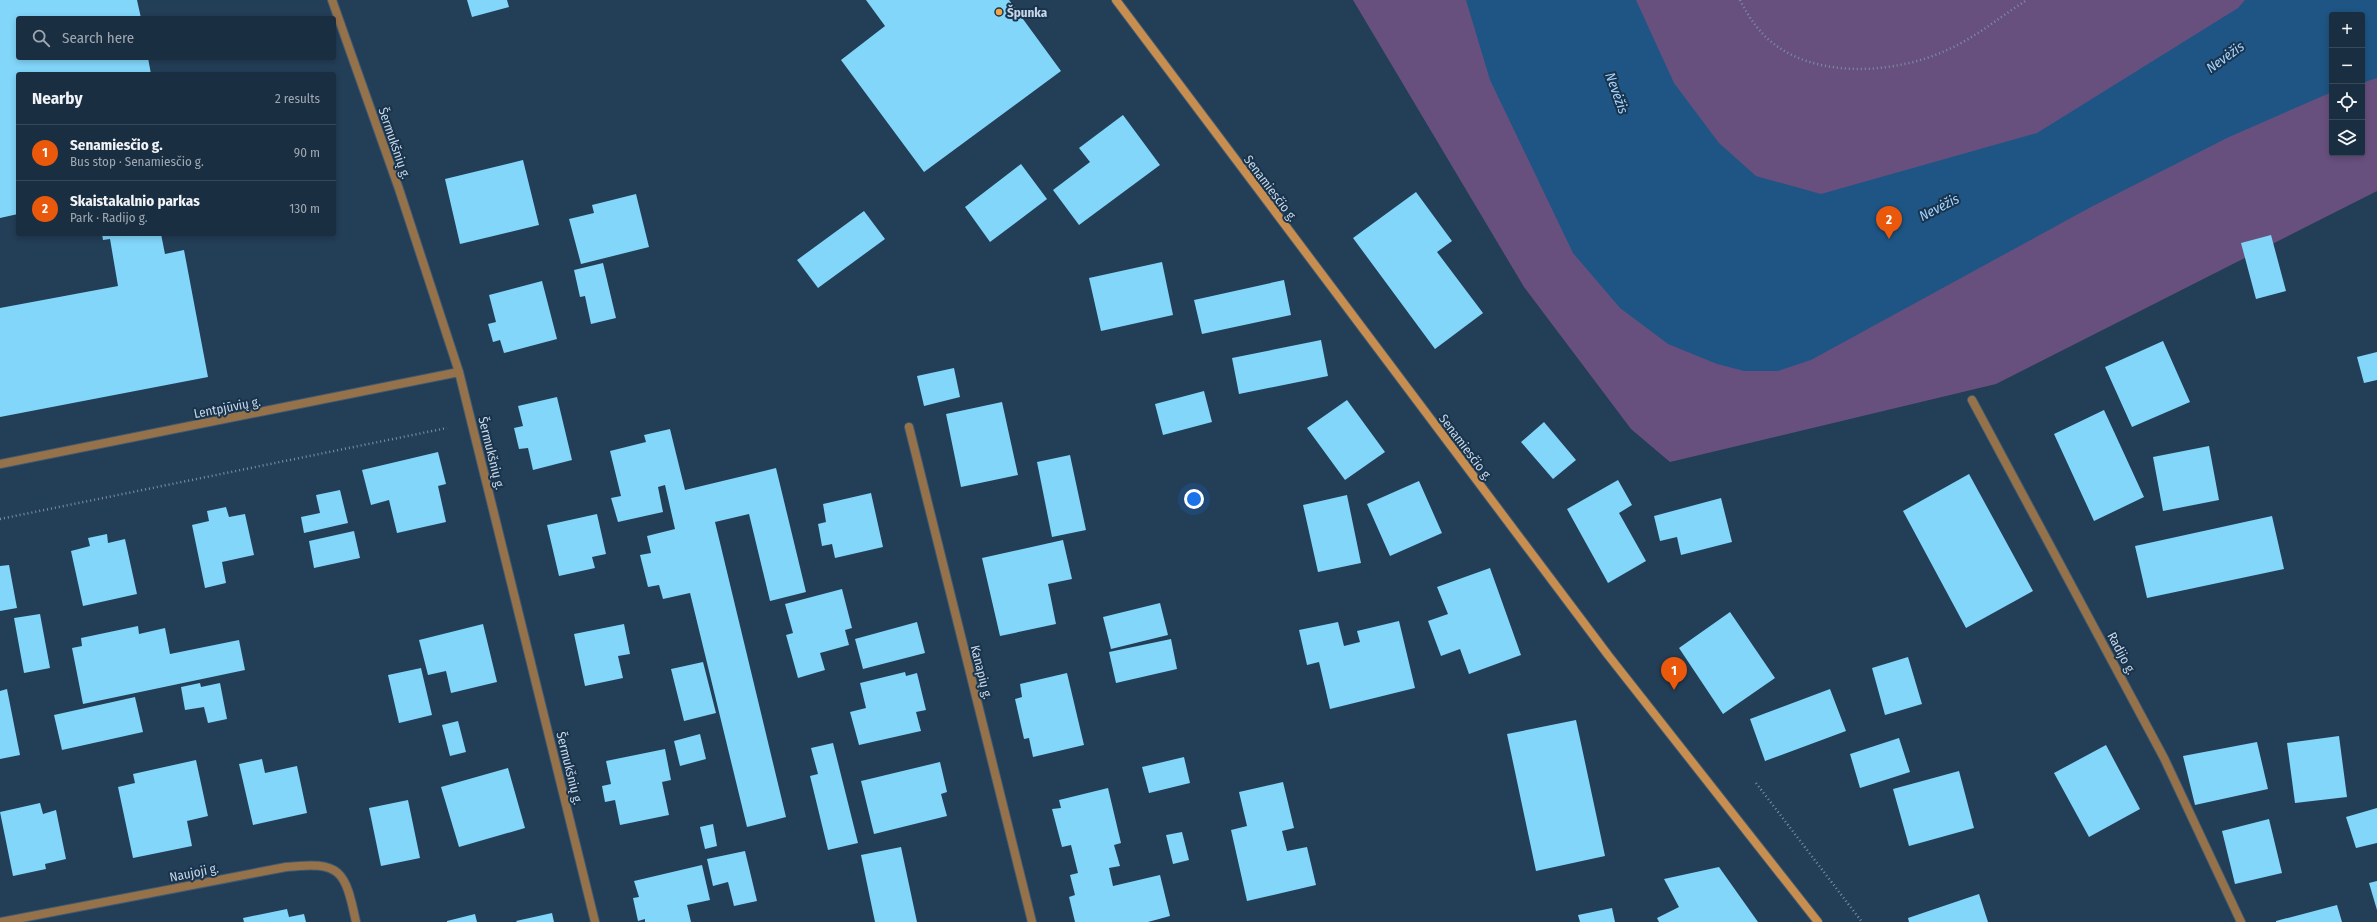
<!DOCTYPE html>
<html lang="en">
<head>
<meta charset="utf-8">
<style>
	:root { --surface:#1a2e41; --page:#273a4c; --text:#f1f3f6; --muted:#9fa8b1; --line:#384a5a; --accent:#ea580c }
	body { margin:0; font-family:"Fira Sans Condensed",sans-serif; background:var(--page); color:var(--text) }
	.controls { position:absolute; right:12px; top:12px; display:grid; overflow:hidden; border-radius:4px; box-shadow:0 2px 6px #0003 }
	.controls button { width:36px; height:36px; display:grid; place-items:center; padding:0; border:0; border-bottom:1px solid var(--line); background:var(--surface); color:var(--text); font:20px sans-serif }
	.you { position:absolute; left:1194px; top:499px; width:14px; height:14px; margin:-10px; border:3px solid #fff; border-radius:50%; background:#1a73e8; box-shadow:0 0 0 6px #1a73e833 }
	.badge { display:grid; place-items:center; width:26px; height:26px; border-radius:50%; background:var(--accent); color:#fff; font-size:13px; font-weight:700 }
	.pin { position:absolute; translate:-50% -33px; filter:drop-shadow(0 1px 2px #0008) }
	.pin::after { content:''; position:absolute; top:21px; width:14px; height:12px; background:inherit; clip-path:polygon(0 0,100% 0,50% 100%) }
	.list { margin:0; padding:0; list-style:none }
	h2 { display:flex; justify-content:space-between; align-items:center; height:52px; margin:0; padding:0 16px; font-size:17px }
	h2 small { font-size:13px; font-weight:400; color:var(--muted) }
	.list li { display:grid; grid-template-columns:26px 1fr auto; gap:12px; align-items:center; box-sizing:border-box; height:56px; padding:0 16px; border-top:1px solid var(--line) }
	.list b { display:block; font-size:15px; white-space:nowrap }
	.list p { margin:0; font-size:13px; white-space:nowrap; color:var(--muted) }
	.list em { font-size:13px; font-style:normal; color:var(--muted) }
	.icon { flex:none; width:22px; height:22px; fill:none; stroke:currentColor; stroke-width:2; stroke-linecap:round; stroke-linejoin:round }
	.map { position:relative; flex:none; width:2377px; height:922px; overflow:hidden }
	.search { position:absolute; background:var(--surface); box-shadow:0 2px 6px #0003; left:16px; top:16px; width:320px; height:44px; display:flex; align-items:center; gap:10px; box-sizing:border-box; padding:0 14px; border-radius:4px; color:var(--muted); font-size:15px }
	.panel { position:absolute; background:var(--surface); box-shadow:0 2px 6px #0003; left:16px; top:72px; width:320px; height:164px; border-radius:4px }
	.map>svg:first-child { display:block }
	.green { fill:#68507e; fill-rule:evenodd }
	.water { fill:#1e5584 }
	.building { fill:#82d6fa }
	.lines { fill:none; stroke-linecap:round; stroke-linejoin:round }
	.minor-casing { stroke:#415a71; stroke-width:10 }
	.secondary-casing { stroke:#415a71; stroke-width:10 }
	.path { stroke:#7c91a5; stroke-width:2.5; stroke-dasharray:1 3; stroke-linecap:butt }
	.minor { stroke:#96724b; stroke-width:8 }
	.secondary { stroke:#c78e4f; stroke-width:8 }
	.poi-dot { fill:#f4a443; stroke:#19344c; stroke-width:1.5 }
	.labels { text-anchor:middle; stroke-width:4; stroke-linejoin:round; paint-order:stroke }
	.poi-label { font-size:13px; font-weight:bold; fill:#c7d7e7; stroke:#19344c; text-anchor:start }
	.street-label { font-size:13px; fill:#c7d7e7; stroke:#19344c }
	.water-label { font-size:14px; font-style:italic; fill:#a7d4fe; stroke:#19344c }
</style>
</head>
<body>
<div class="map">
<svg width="2377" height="922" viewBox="0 0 2377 922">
	<rect width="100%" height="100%" fill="#233e57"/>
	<path class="green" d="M1353 0H2377V191L1996 384 1670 462 1631 429 1524 287ZM2332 15H2362V153H2332Z"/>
	<path class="water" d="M1466 0H1636L1674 83 1719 143 1756 176 1821 194 2037 133 2238 8 2245 0H2377V78L2362 83V15H2332V92L2229 137 2091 207 1811 360 1778 371H1744L1717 364 1668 344 1620 308 1573 253 1490 80Z"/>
	<path class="building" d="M0 0H137L141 18H18V58H148L151 74H18V214L0 218Z
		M467 0H507L509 7 472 17Z
		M866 0H1009L1061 71 924 172 841 60 885 26Z
		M1123 115 1160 165 1079 225 1053 190 1090 162 1079 148Z
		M523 160 539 225 460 244 445 179Z
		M1021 164 1047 199 990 242 965 207Z
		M1416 192 1452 241 1437 252 1483 313 1435 349 1353 238Z
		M636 194 649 247 581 264 569 219 594 213 592 205Z
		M864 211 885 239 818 288 797 260Z
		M102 234H161L165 254 184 250 208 377 0 417V308L118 286 110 239 103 240Z
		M2271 235 2286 291 2256 299 2241 243Z
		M1162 262 1173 315 1101 331 1089 278Z
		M603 263 616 318 591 324 585 296 580 297 574 270Z
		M1284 280 1291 315 1202 334 1194 300Z
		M542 281 557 339 504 353 500 340 493 342 488 324 496 322 489 295Z
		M1321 340 1328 376 1239 394 1232 358Z
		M2163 341 2190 402 2132 427 2105 367Z
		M2377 352V380L2364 383 2357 357Z
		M954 368 960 397 924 406 917 376Z
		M1204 391 1212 422 1163 435 1155 404Z
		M557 397 572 460 533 470 528 448 519 449 514 428 523 426 518 406Z
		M1347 400 1385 452 1345 480 1307 428Z
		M1002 402 1018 475 961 487 946 414Z
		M2104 410 2144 497 2094 521 2054 434Z
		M1544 422 1576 460 1553 479 1521 442Z
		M670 429 685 490 776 468 806 592 770 601 749 514 715 522 786 817 747 827 690 593 663 599 659 585 648 587 640 555 651 553 647 536 675 529 665 485 658 487 663 512 618 522 611 498 621 496 610 451 646 442 644 435Z
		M2209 446 2219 500 2163 511 2153 457Z
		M438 452 446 484 438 486 446 522 397 533 389 500 371 505 362 470Z
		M1070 455 1086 530 1052 537 1037 462Z
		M1969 474 2033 591 1966 628 1903 511Z
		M1618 480 1632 505 1619 513 1646 561 1608 583 1567 509Z
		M1419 481 1442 533 1390 556 1367 504Z
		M340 490 348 523 304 533 301 517 320 513 316 495Z
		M871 493 883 547 835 558 832 544 822 546 818 524 826 522 823 504Z
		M1347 495 1361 563 1318 572 1303 505Z
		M1721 498 1732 542 1681 555 1677 537 1660 541 1654 516Z
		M226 507 229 517 245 514 254 555 222 562 226 583 205 588 192 525 209 521 207 511Z
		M597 514 606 554 592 557 595 568 559 576 547 525Z
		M2272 516 2284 569 2147 598 2135 546Z
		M354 531 360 558 314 568 309 541Z
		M107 534 108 543 125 539 137 594 83 606 71 551 90 546 88 538Z
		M1063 540 1072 579 1048 584 1056 624 1000 636 982 558Z
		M9 565 17 608 0 611V566Z
		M1490 568 1521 655 1469 674 1460 649 1441 656 1428 621 1448 614 1437 587Z
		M842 589 852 628 845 630 849 645 820 653 825 670 798 678 786 635 793 633 785 604Z
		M1160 603 1168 635 1111 649 1103 617Z
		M1730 612 1775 678 1723 714 1679 648Z
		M40 614 50 668 24 673 14 618Z
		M1399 621 1415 688 1330 709 1319 662 1307 665 1299 630 1338 622 1344 646 1360 642 1357 631Z
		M917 622 925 653 863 669 855 639Z
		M483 624 497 682 451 693 446 671 428 675 419 640Z
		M624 624 630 654 618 656 623 678 585 686 574 634Z
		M138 626 139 634 165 628 170 654 239 640 245 670 83 704 72 648 82 646 81 638Z
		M1171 639 1177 669 1116 683 1109 652Z
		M1908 657 1922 704 1885 715 1872 668Z
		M703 662 716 713 684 721 671 669Z
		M421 668 432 715 399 723 388 675Z
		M905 672 906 676 917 673 926 710 916 712 921 731 859 745 850 712 866 708 860 683Z
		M1067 673 1084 745 1033 757 1029 738 1024 739 1015 699 1022 697 1020 684Z
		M200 683 201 687 220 683 227 719 208 723 204 707 185 710 181 687Z
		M7 689 20 755 0 759V691Z
		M1830 689 1846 731 1765 761 1750 719Z
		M135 697 143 732 62 750 54 715Z
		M1576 720 1605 856 1536 871 1507 734Z
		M458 721 466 752 450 756 442 725Z
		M700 734 706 759 680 766 674 741Z
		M2339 736 2347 797 2295 803 2287 743Z
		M1899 738 1910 772 1860 788 1850 754Z
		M2257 742 2268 789 2195 805 2183 756Z
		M833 743 858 843 828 850 810 776 818 774 811 748Z
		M2106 745 2140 809 2089 837 2054 773Z
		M665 749 671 780 662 782 669 815 620 825 615 800 605 802 602 786 611 784 606 761Z
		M1184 757 1190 783 1149 793 1142 767Z
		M262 759 265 773 297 766 307 813 253 825 239 764Z
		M196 760 208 816 187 821 192 846 133 858 118 787 135 783 133 774Z
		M940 762 947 792 941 794 947 816 874 834 861 781Z
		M508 768 525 828 459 847 441 787Z
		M1959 771 1974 828 1909 846 1893 789Z
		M1283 782 1294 828 1282 831 1287 851 1307 847 1316 885 1247 901 1231 830 1247 826 1239 792Z
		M1108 788 1121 843 1114 845 1120 866 1109 868 1113 886 1160 875 1170 916 1148 922H1075L1069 897 1075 895 1070 875 1078 873 1071 845 1062 847 1052 809 1061 808 1059 800Z
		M408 800 420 858 381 866 369 808Z
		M40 803 43 814 56 810 66 859 45 864 46 869 13 876 0 812Z
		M2377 808V843L2356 848 2346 817Z
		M2269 819 2282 873 2235 884 2222 831Z
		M713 824 717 846 705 849 700 827Z
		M1182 832 1189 860 1173 864 1166 835Z
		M901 847 917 922H875L861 855Z
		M745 851 757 901 734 906 728 882 713 886 707 859Z
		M702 865 710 900 687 905 691 922H645V919L638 921 633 898 639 897 634 881Z
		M1719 867 1758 922H1659L1657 918 1679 907 1664 879Z
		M2377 881V910L2369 883Z
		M1979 894 1988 922H1909L1908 918Z
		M2337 905 2342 922H2276V921Z
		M1612 908 1615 922H1580L1578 915Z
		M287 909 289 917 304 914 306 922H244L243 918Z
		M552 913 554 922H517L516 921Z
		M475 914 477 922H447V921Z"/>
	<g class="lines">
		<g class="minor-casing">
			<path id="minor" d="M332 0 399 189 459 372 595 922
				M1972 400 2164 758 2241 922
				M909 427 1032 922
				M0 464 459 372
				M1 922 286 867C341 861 345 870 356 922"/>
		</g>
		<g class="secondary-casing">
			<path id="secondary" d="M1116 0 1608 655 1818 922"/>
		</g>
		<path class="path" d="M1740 0C1747 14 1756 28 1768 39 1813 80 1896 74 1947 50 1975 38 2001 16 2027 0
			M0 519 447 428
			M1756 783 1862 922"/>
		<use href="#minor" class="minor"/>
		<use href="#secondary" class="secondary"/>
	</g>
	<circle class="poi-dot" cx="999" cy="12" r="4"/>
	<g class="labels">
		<g class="poi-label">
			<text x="1007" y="17">Špunka</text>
		</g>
		<g class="street-label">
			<text transform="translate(395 143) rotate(71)" y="5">Šermukšnių g.</text>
			<text transform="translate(1271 188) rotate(53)" y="5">Senamiesčio g.</text>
			<text transform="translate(227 407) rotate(-11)" y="5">Lentpjūvių g.</text>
			<text transform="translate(1466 447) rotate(53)" y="5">Senamiesčio g.</text>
			<text transform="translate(492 453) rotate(76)" y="5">Šermukšnių g.</text>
			<text transform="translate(2122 653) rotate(62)" y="5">Radijo g.</text>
			<text transform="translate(982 672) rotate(76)" y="5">Kanapių g.</text>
			<text transform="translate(570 768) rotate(76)" y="5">Šermukšnių g.</text>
			<text transform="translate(194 872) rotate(-11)" y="5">Naujoji g.</text>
		</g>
		<g class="water-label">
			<text transform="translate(2225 57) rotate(-36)" y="5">Nevėžis</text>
			<text transform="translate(1617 93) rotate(70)" y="5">Nevėžis</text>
			<text transform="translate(1939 207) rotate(-27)" y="5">Nevėžis</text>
		</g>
	</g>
</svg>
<div class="controls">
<button>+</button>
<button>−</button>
<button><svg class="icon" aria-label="locate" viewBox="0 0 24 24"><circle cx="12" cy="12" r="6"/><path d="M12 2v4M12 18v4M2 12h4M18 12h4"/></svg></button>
<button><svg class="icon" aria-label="layers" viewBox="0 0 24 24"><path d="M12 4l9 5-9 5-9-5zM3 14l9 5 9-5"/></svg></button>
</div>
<div class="you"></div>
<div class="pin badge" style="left:1674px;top:690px">1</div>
<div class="pin badge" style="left:1889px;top:239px">2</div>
<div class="search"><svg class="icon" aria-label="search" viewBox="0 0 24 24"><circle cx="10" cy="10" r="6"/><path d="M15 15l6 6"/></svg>Search here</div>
<section class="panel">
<h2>Nearby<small>2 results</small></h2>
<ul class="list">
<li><span class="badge">1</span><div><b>Senamiesčio g.</b><p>Bus stop · Senamiesčio g.</p></div><em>90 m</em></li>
<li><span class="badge">2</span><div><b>Skaistakalnio parkas</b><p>Park · Radijo g.</p></div><em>130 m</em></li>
</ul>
</section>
</div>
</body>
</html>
